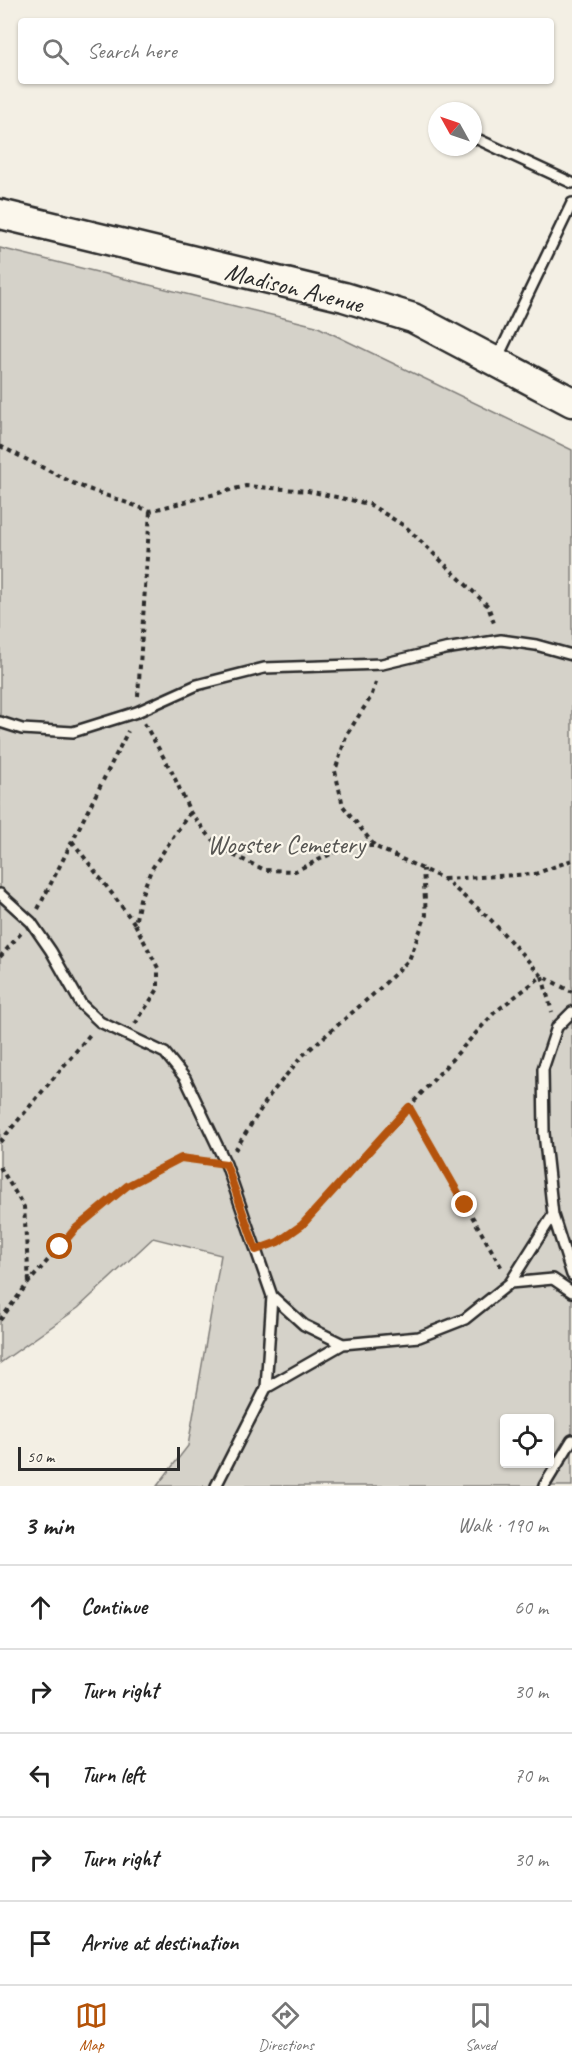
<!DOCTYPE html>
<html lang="en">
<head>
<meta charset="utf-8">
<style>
	:root { --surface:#fff; --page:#f6f6f6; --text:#222; --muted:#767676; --line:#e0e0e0; --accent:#b45309 }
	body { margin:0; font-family:Caveat,sans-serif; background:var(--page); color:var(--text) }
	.controls { position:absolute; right:18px; bottom:18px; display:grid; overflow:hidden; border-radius:6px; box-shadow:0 2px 4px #0004 }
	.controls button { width:54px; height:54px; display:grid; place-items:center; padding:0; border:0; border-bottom:2px solid var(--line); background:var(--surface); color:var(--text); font:30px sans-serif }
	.compass { position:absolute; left:428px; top:102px; width:54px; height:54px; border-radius:50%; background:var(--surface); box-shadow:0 2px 4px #0004; rotate:310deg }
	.scale { position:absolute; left:18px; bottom:15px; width:162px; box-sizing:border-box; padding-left:6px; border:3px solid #2b2b2b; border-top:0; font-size:16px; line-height:21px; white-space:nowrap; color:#2b2b2b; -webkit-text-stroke:4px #fbf7ec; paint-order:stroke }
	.stop { position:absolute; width:18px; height:18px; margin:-14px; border:4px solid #b45309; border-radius:50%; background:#fff }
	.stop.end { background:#b45309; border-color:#fff; box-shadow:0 2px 6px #0008 }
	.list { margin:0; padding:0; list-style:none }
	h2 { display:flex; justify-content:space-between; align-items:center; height:78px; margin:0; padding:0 24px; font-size:26px }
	h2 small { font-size:20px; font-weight:400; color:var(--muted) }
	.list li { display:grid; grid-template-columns:39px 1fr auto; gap:18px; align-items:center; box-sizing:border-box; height:84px; padding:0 24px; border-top:2px solid var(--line) }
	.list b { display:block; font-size:22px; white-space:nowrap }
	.list em { font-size:20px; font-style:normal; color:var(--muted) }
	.icon { flex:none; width:33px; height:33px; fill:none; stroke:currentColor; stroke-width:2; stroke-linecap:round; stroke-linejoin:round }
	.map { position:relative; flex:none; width:572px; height:1486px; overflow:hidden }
	.search { position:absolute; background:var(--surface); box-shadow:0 2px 4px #0004; left:18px; right:18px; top:18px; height:66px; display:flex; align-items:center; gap:15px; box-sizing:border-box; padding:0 21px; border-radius:6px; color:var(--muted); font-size:22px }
	.sheet { height:498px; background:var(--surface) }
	nav { display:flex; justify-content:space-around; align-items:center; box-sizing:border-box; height:84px; border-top:2px solid var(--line); background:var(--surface); font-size:16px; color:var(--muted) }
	nav a { display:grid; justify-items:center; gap:3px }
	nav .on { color:var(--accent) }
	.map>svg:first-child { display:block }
	.green { fill:#d5d2c9; stroke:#807e7a; stroke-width:1.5; fill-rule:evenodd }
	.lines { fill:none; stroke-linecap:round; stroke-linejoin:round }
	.service-casing { stroke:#2b2b2b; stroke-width:14 }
	.primary-casing { stroke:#2b2b2b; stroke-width:33 }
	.path { stroke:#2b2b2b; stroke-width:4; stroke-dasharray:4.5 4.5; stroke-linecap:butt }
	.service { stroke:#fbf7ec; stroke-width:9 }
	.primary { stroke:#fbf7ec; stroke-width:28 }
	.route { stroke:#b45309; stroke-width:8 }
	.labels { text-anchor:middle; stroke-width:4.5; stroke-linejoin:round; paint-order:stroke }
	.street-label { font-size:26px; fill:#2b2b2b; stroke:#fbf7ec }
	.park-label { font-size:26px; fill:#565552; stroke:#fbf7ec }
</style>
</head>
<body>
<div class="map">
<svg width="572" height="1486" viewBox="0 0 572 1486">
	<rect width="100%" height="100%" fill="#f3efe4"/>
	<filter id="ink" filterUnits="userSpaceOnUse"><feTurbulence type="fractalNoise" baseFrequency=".0167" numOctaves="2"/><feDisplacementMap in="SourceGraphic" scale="12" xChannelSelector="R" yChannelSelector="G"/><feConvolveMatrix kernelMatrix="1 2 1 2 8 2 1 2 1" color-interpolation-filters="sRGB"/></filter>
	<g filter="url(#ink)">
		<path class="green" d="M0 248 316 326 572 450V1486H157L188 1446 221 1255 153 1238 78 1308 0 1363ZM504 1418H550V1464H504Z"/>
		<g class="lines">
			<g class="service-casing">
				<path id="service" d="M473 137 572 183
					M497 359 572 203
					M0 722 22 729 73 732 137 712 197 685 264 668 382 664 445 649 501 640 536 645 572 655
					M0 894 31 922 51 951 81 1004 100 1022 165 1053 185 1078 226 1164 272 1296 304 1325 343 1344 419 1337 465 1319 510 1283 553 1215 544 1133 543 1069 557 1027 572 1012
					M553 1215 572 1275
					M510 1283 553 1279 572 1292
					M266 1388 343 1344
					M216 1486 266 1388 272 1296
					M544 1486 572 1440"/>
			</g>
			<g class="primary-casing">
				<path id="primary" d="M0 214 344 297 413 318 572 402"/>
			</g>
			<path class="path" d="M0 446 77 485 150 511 246 486 308 491 369 504 406 527 488 606 495 626
				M138 696 150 511
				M144 723 172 772 190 812 210 837 233 855 265 870 295 871 348 846H374L444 879 491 920 542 976 572 992
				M72 841 135 924
				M374 845 343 806 335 771 347 734 371 697 377 680
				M444 879 535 874 572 860
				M38 909 128 731
				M0 957 22 932
				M135 1024 158 989V968L135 924 140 899 151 870 190 812
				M409 1107 503 1270
				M0 1142 92 1032
				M235 1150 270 1095 302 1056 377 991 409 960 426 915 423 869
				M0 1167 24 1207 29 1282
				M268 1246 278 1242 302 1225 495 1012 542 976 552 1012
				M0 1320 29 1282 75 1229 127 1186 181 1158 209 1162"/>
			<use href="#service" class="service"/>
			<use href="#primary" class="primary"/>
		</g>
	</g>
	<g class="lines" filter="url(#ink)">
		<path class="route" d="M60 1247 75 1229 127 1186 181 1158 226 1164 256 1250 278 1242 302 1225 409 1107 465 1205"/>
	</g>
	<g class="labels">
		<g class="street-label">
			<text transform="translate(294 287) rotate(14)" y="9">Madison Avenue</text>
		</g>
		<g class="park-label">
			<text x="286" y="853">Wooster Cemetery</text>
		</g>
	</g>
</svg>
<div class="controls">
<button><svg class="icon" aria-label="locate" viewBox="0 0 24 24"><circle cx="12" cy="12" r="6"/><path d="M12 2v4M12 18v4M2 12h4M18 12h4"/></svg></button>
</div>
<svg class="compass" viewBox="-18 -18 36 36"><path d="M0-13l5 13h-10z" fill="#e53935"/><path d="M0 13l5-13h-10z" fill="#767676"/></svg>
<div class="scale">50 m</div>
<div class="stop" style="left:60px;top:1247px"></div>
<div class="stop end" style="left:465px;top:1205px"></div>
<div class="search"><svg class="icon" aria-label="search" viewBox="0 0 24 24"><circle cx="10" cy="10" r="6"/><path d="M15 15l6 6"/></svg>Search here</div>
</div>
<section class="sheet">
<h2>3 min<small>Walk · 190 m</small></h2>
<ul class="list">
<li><svg class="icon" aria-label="ahead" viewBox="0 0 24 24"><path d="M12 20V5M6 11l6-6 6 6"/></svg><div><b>Continue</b></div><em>60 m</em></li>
<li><svg class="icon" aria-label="right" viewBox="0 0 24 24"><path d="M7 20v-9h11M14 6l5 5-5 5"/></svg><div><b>Turn right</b></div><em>30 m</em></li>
<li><svg class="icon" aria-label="left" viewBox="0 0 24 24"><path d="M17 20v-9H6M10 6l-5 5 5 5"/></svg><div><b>Turn left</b></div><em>70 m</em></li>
<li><svg class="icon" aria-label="right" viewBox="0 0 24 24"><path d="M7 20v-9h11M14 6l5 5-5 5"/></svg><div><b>Turn right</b></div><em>30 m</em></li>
<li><svg class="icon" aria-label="arrive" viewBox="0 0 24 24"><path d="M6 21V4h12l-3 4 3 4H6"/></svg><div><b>Arrive at destination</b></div></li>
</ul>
</section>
<nav>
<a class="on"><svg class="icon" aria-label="map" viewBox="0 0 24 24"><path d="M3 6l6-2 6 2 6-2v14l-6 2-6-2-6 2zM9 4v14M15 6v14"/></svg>Map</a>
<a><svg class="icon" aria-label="directions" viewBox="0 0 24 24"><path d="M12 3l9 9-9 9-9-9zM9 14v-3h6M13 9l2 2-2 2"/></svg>Directions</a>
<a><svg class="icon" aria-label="saved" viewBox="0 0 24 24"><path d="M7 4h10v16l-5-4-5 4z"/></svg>Saved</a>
</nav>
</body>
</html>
